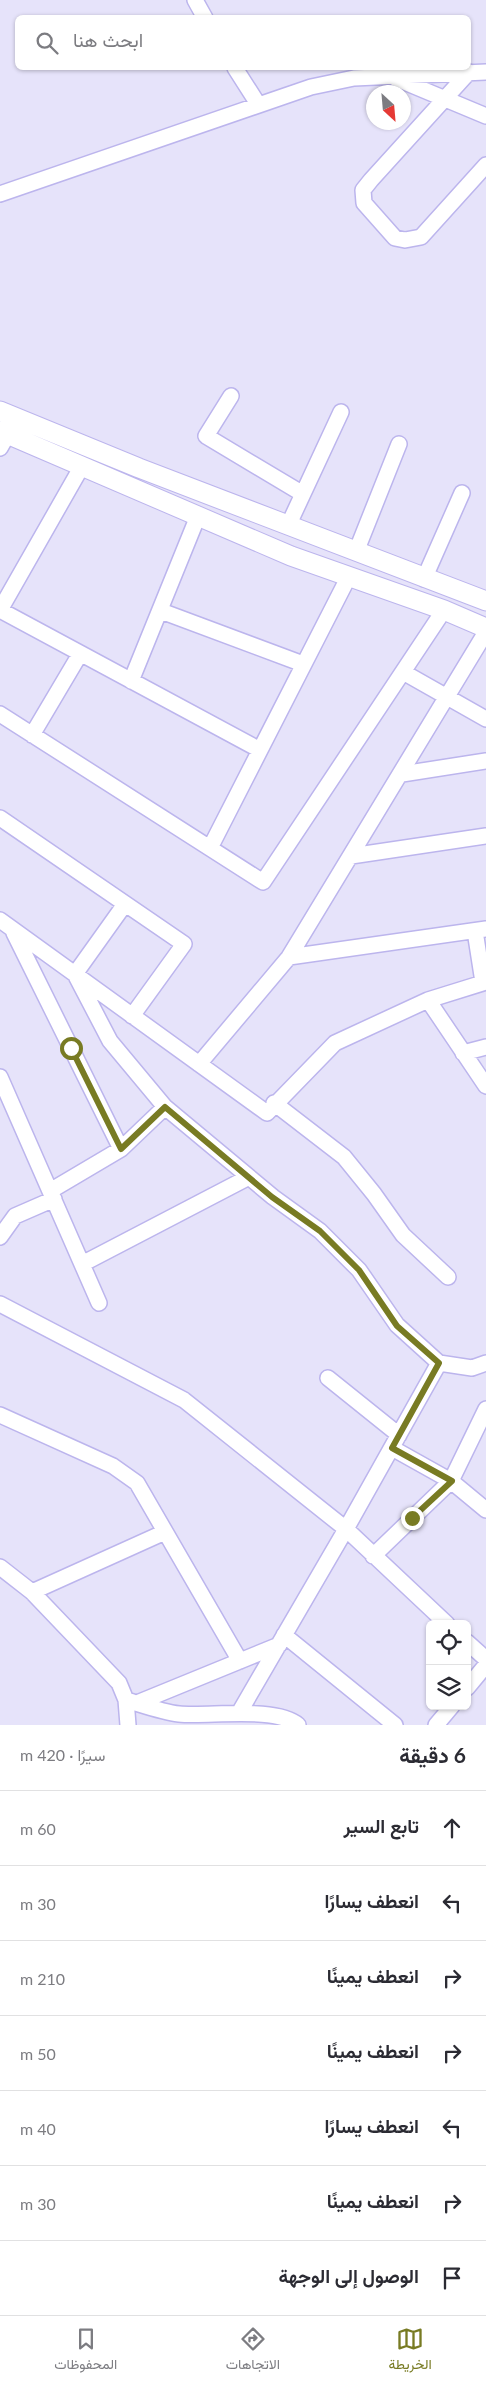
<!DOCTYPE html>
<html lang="ar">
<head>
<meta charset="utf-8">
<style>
	:root { --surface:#fff; --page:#f2f2f3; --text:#2b2b33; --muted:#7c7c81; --line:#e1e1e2; --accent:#787b23 }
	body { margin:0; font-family:Lato,Vazirmatn,sans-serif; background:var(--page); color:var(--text); direction:rtl }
	.controls { position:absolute; right:15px; bottom:15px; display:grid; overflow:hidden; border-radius:8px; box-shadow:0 1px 4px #0004 }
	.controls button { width:45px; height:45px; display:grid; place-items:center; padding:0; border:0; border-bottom:1px solid var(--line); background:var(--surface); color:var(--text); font:25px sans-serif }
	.compass { position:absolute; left:366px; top:85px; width:45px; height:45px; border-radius:50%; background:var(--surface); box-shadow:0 1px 4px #0004; rotate:154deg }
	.stop { position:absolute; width:15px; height:15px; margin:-11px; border:4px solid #787b23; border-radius:50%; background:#fff }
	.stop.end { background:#787b23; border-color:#fff; box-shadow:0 1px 5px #0008 }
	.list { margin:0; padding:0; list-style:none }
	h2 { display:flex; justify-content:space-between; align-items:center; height:65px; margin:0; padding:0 20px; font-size:21px }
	h2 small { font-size:16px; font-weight:400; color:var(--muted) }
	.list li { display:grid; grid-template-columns:32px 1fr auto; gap:15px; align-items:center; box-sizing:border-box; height:75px; padding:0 20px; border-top:1px solid var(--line) }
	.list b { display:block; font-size:19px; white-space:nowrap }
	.list em { font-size:16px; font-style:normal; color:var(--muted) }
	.icon { flex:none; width:28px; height:28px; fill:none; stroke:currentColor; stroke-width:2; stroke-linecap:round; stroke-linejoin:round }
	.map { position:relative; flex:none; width:486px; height:1725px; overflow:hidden; direction:ltr }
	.search { position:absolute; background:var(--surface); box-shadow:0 1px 4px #0004; left:15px; right:15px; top:15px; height:55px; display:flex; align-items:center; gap:12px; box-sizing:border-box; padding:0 18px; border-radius:8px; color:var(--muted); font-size:19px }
	.sheet { height:590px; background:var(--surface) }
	nav { display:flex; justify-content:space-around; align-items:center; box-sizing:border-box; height:70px; border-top:1px solid var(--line); background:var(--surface); font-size:14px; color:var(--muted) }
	nav a { display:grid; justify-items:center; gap:2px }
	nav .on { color:var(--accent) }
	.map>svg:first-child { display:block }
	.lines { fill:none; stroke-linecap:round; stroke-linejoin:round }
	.minor-casing { stroke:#bcb5ed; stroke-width:18 }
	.major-casing { stroke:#bcb5ed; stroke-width:21 }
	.minor { stroke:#fff; stroke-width:15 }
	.major { stroke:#fff; stroke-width:19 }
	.route { stroke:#787b23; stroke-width:6 }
</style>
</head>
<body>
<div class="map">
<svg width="486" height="1725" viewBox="0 0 486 1725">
	<rect width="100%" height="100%" fill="#e6e3fa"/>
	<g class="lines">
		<g class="minor-casing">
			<path id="minor" d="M195 0 205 18
				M235 68 258 104
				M469 72 371 180 363 190 364 203 395 238 405 240 421 237 486 165
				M395 78 486 116
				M0 194 311 87 354 78 486 72
				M231 396 206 436 303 494
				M0 448 8 434
				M288 526 341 412
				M356 552 399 444
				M424 579 462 493
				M0 610 260 750
				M0 610 82 466
				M161 611 303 664
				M403 672 486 719
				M131 681 198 516
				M0 714 263 882 444 610
				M32 735 80 654
				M402 774 486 761
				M0 818 184 944 132 1016
				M210 848 349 576
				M351 856 486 836
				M125 904 75 974 110 1041 165 1107 273 1197 320 1231 359 1270 397 1325 439 1363 472 1368 486 1363
				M0 920 267 1113 335 1043 428 1000 486 982
				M475 931 483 982
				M14 933 121 1149
				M289 957 486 929
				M428 1000 486 1086
				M463 1053 486 1047
				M199 1064 289 957 486 632
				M0 1077 99 1303
				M274 1103 344 1157 374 1194 403 1235 448 1277
				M50 1191 121 1149 165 1107
				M0 1237 15 1216 54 1199
				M82 1264 249 1177
				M0 1304 184 1400 346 1529 447 1624
				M328 1378 399 1435
				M0 1415 113 1466 137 1483 240 1661
				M392 1448 451 1481 486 1510
				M373 1556 451 1481 486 1409
				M0 1567 32 1592 119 1683 126 1700 128 1725
				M32 1592 165 1532
				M284 1635 395 1725
				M467 1642 486 1659
				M467 1688 486 1665
				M126 1700C143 1705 162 1712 179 1714 208 1717 276 1706 298 1725
				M137 1703 279 1645
				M239 1713 346 1529 439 1363
				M436 1725 452 1706"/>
		</g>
		<g class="major-casing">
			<path id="major" d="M0 411 139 468 486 601
				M0 431 291 556 444 610 486 628"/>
		</g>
		<use href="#minor" class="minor"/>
		<use href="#major" class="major"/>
	</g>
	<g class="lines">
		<path class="route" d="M71 1048 121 1149 165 1107 272 1197 320 1231 359 1270 397 1326 439 1363 392 1448 452 1481 412 1518"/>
	</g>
</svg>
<div class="controls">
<button><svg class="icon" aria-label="locate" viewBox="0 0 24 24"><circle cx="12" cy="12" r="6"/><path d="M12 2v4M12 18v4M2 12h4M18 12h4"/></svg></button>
<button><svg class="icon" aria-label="layers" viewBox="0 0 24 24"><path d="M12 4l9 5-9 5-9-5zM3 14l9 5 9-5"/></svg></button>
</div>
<svg class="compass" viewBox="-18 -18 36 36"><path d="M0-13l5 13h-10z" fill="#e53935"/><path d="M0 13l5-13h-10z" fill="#7c7c81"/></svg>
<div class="stop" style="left:71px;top:1048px"></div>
<div class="stop end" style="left:412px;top:1518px"></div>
<div class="search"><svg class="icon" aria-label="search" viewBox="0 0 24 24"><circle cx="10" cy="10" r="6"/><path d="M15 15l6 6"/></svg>ابحث هنا</div>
</div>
<section class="sheet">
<h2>6 دقيقة<small>سيرًا · 420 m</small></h2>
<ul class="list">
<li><svg class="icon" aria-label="ahead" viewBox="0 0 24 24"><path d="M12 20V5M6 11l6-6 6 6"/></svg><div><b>تابع السير</b></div><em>60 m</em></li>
<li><svg class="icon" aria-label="left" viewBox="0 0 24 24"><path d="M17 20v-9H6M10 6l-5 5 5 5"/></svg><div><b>انعطف يسارًا</b></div><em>30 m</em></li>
<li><svg class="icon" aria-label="right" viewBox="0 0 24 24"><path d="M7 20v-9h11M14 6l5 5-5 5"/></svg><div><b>انعطف يمينًا</b></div><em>210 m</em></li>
<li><svg class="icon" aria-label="right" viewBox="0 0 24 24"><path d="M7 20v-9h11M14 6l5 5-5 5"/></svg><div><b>انعطف يمينًا</b></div><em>50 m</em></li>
<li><svg class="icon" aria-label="left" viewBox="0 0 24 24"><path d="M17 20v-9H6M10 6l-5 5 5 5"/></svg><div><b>انعطف يسارًا</b></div><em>40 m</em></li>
<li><svg class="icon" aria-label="right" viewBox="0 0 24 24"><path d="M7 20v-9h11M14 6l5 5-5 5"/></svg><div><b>انعطف يمينًا</b></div><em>30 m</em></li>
<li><svg class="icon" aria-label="arrive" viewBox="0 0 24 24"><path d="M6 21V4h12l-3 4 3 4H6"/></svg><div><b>الوصول إلى الوجهة</b></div></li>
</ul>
</section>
<nav>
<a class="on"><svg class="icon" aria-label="map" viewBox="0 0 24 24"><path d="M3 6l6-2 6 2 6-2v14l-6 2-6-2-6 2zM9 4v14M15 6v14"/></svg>الخريطة</a>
<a><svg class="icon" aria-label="directions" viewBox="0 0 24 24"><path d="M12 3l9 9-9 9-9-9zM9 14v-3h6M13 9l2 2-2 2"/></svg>الاتجاهات</a>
<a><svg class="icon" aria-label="saved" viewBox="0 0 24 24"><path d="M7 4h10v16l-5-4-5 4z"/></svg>المحفوظات</a>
</nav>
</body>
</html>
